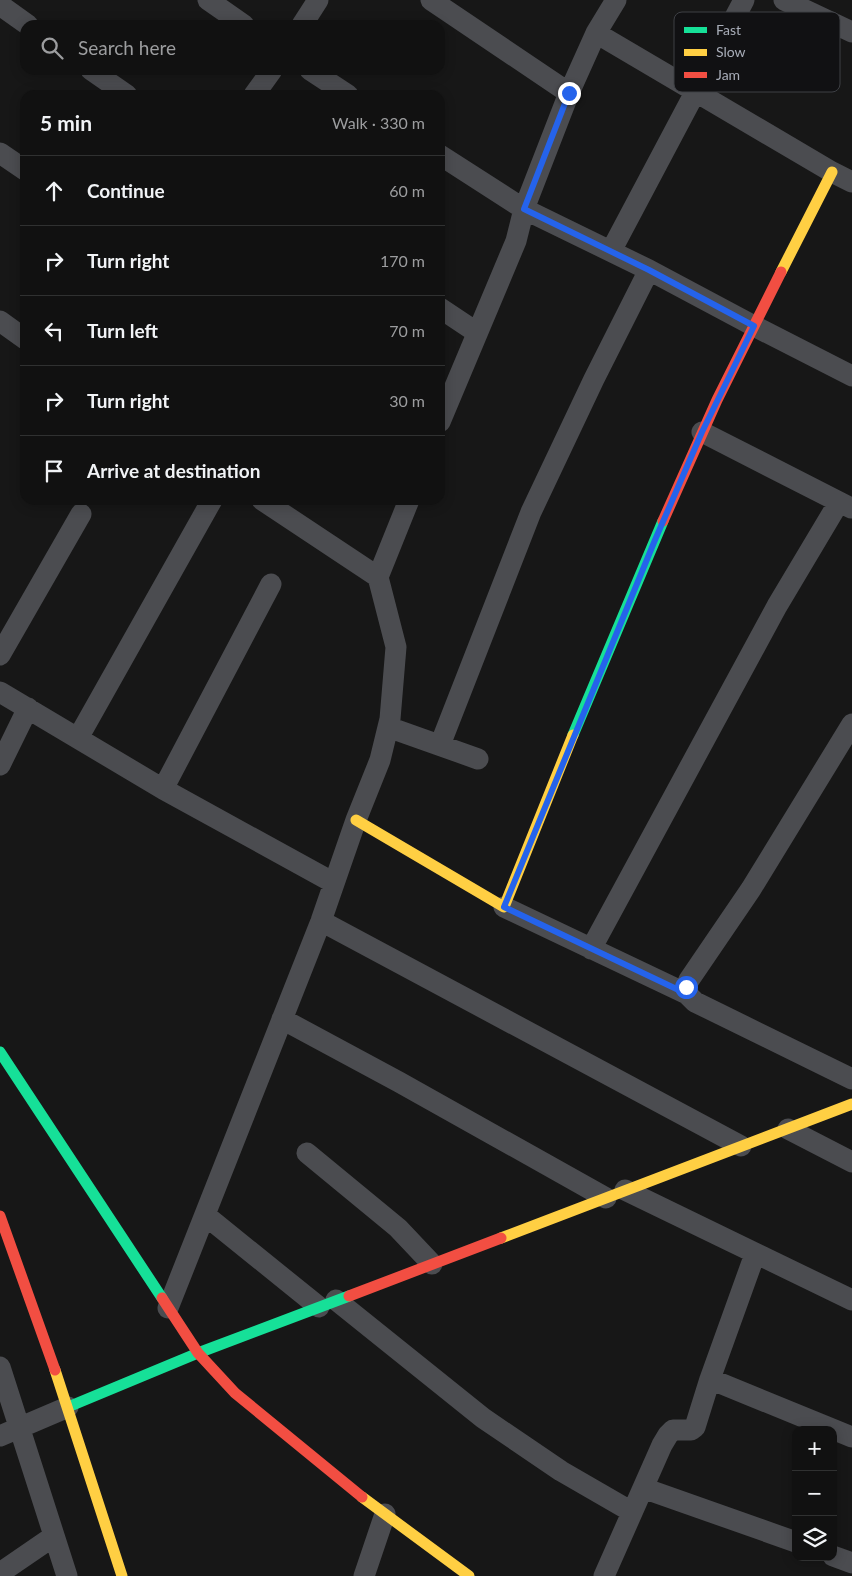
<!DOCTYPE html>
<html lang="en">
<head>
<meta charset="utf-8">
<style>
	:root { --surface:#111; --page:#1e1f1f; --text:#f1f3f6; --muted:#9c9d9f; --line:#303131 }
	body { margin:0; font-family:Lato,sans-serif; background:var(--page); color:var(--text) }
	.controls { position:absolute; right:15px; bottom:15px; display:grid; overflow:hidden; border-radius:10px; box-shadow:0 2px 12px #0003 }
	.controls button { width:45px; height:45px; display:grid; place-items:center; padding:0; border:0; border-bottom:1px solid var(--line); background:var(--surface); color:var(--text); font:25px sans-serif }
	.stop { position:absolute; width:15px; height:15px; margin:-11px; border:4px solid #2563eb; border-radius:50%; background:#fff }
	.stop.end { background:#2563eb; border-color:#fff; box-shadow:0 1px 5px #0008 }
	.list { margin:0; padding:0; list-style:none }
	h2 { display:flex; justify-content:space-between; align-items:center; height:65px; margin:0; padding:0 20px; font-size:21px }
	h2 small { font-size:16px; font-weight:400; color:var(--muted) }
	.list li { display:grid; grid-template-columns:32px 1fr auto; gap:15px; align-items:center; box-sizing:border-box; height:70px; padding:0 20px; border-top:1px solid var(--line) }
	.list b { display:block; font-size:19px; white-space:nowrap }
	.list em { font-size:16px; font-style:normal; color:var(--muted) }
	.icon { flex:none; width:28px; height:28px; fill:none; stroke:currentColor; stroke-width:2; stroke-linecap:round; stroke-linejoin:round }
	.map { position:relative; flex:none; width:852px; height:1576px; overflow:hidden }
	.search { position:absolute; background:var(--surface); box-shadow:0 2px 12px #0003; left:20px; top:20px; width:425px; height:55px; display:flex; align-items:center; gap:12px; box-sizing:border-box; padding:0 18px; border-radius:15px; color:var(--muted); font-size:19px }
	.panel { position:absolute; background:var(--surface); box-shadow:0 2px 12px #0003; left:20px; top:90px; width:425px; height:415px; border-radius:15px }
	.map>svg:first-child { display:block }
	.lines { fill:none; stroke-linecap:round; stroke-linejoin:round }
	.street { stroke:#4b4c50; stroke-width:21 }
	.fast { stroke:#16e098; stroke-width:11 }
	.slow { stroke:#ffcf43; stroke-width:11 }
	.jam { stroke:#f24e42; stroke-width:11 }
	.route { stroke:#2563eb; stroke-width:6 }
	.key { fill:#111113; stroke:#3e4045; stroke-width:1 }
	.key-label { font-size:14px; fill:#a8adb8 }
</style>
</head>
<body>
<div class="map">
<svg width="852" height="1576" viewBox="0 0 852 1576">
	<rect width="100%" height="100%" fill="#171717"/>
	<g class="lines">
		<path class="street" d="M208 0 244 25
			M431 0 569 93
			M784 0 852 32
			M0 5 28 25
			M302 25 318 0
			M596 33 832 172 852 182
			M91 70 127 95
			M310 70 348 95
			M254 95 272 70
			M0 153 25 170
			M440 155 524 209 649 270 754 326 852 376
			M611 251 744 0
			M440 308 476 332
			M0 321 25 339
			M440 422 516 241 524 209 569 93 596 33 616 0
			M702 432 851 508
			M262 500 378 577
			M0 655 81 514
			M0 692 163 789 334 883
			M852 724 751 889 689 980 686 987 687 994 695 1002 852 1079
			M388 727 478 759
			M78 738 212 500
			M440 745 531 512 594 379 649 270
			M0 765 28 708
			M163 789 271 584
			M504 907 687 994
			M321 921 741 1146
			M591 949 777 606 839 502
			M282 1019 399 1082 606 1198
			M788 1129 852 1162
			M307 1153 398 1228 432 1264
			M625 1190 852 1300
			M205 1215 319 1307
			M755 1254 710 1379 852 1437
			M336 1300 483 1418 561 1471 632 1512
			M168 1308 321 921 356 820 380 760 390 719 396 647 378 577 409 500
			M0 1367 67 1576
			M0 1436 68 1407
			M643 1488 796 1542
			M833 1556 852 1563
			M0 1573 54 1536
			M364 1576 385 1514
			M604 1576 662 1445 668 1435 673 1430H691L695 1427 710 1379"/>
		<path class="fast" d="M573 735 663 521
			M0 1052 162 1298
			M68 1407 198 1353 349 1296"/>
		<path class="slow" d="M781 272 832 172
			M356 820 504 907 573 735
			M501 1238 852 1104
			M55 1370 122 1576
			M362 1497 469 1576"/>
		<path class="jam" d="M663 521 717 400 781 272
			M0 1216 55 1370
			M349 1296 501 1238
			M162 1298 198 1353 235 1393 362 1497"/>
	</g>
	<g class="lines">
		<path class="route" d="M569 93 524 209 649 270 754 326 702 432 655 540 504 907 687 994 686 987"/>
	</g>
	<rect x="674" y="12" width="166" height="80" rx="8" class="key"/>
	<rect x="684" y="27" width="23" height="6" fill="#16e098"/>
	<rect x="684" y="49" width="23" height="7" fill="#ffcf43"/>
	<rect x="684" y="72" width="23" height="6" fill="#f24e42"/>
	<g class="key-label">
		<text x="716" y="35">Fast</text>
		<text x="716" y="57">Slow</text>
		<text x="716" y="80">Jam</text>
	</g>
</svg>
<div class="controls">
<button>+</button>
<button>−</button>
<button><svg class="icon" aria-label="layers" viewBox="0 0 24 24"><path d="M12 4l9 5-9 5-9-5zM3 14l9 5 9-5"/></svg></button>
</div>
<div class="stop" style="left:686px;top:987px"></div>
<div class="stop end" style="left:569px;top:93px"></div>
<div class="search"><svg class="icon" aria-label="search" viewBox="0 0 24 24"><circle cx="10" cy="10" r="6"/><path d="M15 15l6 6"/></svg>Search here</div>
<section class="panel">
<h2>5 min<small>Walk · 330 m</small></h2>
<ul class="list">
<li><svg class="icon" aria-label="ahead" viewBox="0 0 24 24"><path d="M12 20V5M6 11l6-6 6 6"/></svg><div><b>Continue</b></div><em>60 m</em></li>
<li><svg class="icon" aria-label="right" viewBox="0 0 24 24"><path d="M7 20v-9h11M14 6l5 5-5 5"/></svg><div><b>Turn right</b></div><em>170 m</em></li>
<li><svg class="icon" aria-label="left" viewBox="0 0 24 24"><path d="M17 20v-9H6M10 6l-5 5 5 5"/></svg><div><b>Turn left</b></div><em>70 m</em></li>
<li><svg class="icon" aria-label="right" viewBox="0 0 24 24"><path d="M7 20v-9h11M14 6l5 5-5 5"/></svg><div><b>Turn right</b></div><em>30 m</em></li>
<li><svg class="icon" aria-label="arrive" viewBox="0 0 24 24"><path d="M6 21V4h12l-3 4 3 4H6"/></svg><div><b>Arrive at destination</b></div></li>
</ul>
</section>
</div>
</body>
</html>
